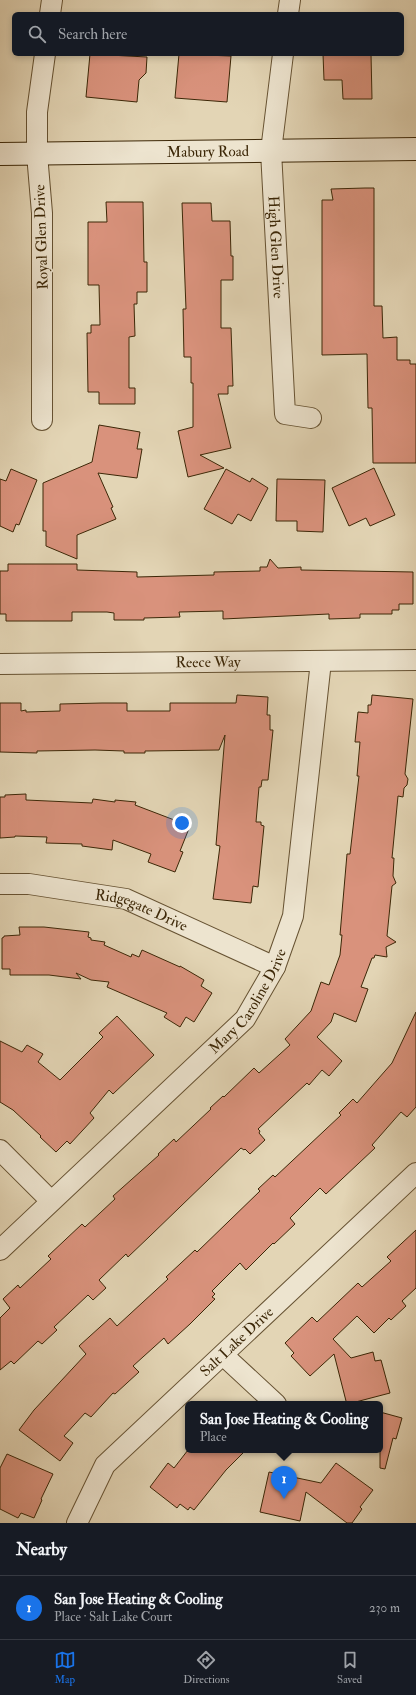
<!DOCTYPE html>
<html lang="en">
<head>
<meta charset="utf-8">
<style>
	:root { --surface:#171b24; --page:#20242c; --text:#f1f3f6; --muted:#9ea1a6; --line:#363941; --accent:#1a73e8 }
	body { margin:0; font-family:"IM FELL Double Pica",serif; background:var(--page); color:var(--text) }
	.you { position:absolute; left:182px; top:823px; width:14px; height:14px; margin:-10px; border:3px solid #fff; border-radius:50%; background:#1a73e8; box-shadow:0 0 0 6px #1a73e833 }
	.badge { display:grid; place-items:center; width:26px; height:26px; border-radius:50%; background:var(--accent); color:#fff; font-size:13px; font-weight:700 }
	.pin { position:absolute; translate:-50% -33px; filter:drop-shadow(0 1px 2px #0008) }
	.pin::after { content:''; position:absolute; top:21px; width:14px; height:12px; background:inherit; clip-path:polygon(0 0,100% 0,50% 100%) }
	.popup { position:absolute; left:185px; top:1401px; width:198px; height:52px; box-sizing:border-box; display:grid; place-content:center; border-radius:6px; background:var(--surface); filter:drop-shadow(0 1px 3px #0005); font-size:13px; white-space:nowrap; color:var(--muted) }
	.popup b { font-size:15px; color:var(--text) }
	.popup::after { content:''; position:absolute; left:50%; top:100%; margin-left:-8px; border:8px solid transparent; border-top-color:var(--surface) }
	.list { margin:0; padding:0; list-style:none }
	h2 { display:flex; justify-content:space-between; align-items:center; height:52px; margin:0; padding:0 16px; font-size:17px }
	h2 small { font-size:13px; font-weight:400; color:var(--muted) }
	.list li { display:grid; grid-template-columns:26px 1fr auto; gap:12px; align-items:center; box-sizing:border-box; height:64px; padding:0 16px; border-top:1px solid var(--line) }
	.list b { display:block; font-size:15px; white-space:nowrap }
	.list p { margin:0; font-size:13px; white-space:nowrap; color:var(--muted) }
	.list em { font-size:13px; font-style:normal; color:var(--muted) }
	.icon { flex:none; width:22px; height:22px; fill:none; stroke:currentColor; stroke-width:2; stroke-linecap:round; stroke-linejoin:round }
	.map { position:relative; flex:none; width:416px; height:1523px; overflow:hidden }
	.search { position:absolute; background:var(--surface); box-shadow:0 2px 6px #0003; left:12px; right:12px; top:12px; height:44px; display:flex; align-items:center; gap:10px; box-sizing:border-box; padding:0 14px; border-radius:6px; color:var(--muted); font-size:15px }
	.sheet { height:116px; background:var(--surface) }
	nav { display:flex; justify-content:space-around; align-items:center; box-sizing:border-box; height:56px; border-top:1px solid var(--line); background:var(--surface); font-size:11px; color:var(--muted) }
	nav a { display:grid; justify-items:center; gap:2px }
	nav .on { color:var(--accent) }
	.map>svg:first-child { display:block }
	.building { fill:#d9927c; stroke:#3c2707 }
	.lines { fill:none; stroke-linecap:round; stroke-linejoin:round }
	.minor-casing { stroke:#665232; stroke-width:22 }
	.secondary-casing { stroke:#3c2707; stroke-width:24 }
	.minor { stroke:#ede4cf; stroke-width:20 }
	.secondary { stroke:#ede4cf; stroke-width:22 }
	.labels { text-anchor:middle; stroke-width:3.5; stroke-linejoin:round; paint-order:stroke }
	.street-label { font-size:15px; fill:#3c2707; stroke:#ede4cf }
</style>
</head>
<body>
<div class="map">
<svg width="416" height="1523" viewBox="0 0 416 1523">
	<rect width="100%" height="100%" fill="#e3d5b5"/>
	<filter id="stains"><feTurbulence type="fractalNoise" baseFrequency=".005" numOctaves="4"/><feColorMatrix values="0 0 0 0 .2 0 0 0 0 .09 0 0 0 0 .02 0 0 0 .5 -.17"/></filter>
	<radialGradient id="worn" r=".72"><stop offset=".6" stop-color="#630" stop-opacity="0"/><stop offset="1" stop-color="#630" stop-opacity=".3"/></radialGradient>
	<path class="building" d="M90 54 147 57 146 73 139 80 137 102 86 97Z
		M179 54 231 56 227 102 175 98Z
		M323 54H371L372 99H343L342 80H324Z
		M365 188H374V306H382L383 338 397 337V360H410V364H416V463H373L372 408H368L367 354 322 355V200H333L331 189Z
		M106 202H143L144 262H147V292H137V304H134L135 336 129 337V388H135V404H99V392H88L87 333H91V325H100L99 285H88V222H107Z
		M182 203H211L212 221H230L231 256H233V280H221V328H231L233 386H228V394H218L231 448 200 455 224 468 188 477 178 431 193 427V383H191V357H184L183 309H186Z
		M99 425 140 432 137 449H142L137 478 98 473 113 507 111 508 116 519 77 535V559L46 546V531H43V483L92 462Z
		M374 468 395 515 370 526 366 518 349 526 332 488Z
		M11 469 37 480 19 525 16 524 13 532 0 526V479L6 481Z
		M226 469 250 482 252 478 268 488 251 521 238 514 232 524 204 509Z
		M277 479 325 480 323 532 297 531V521H276Z
		M270 559 278 568 301 567V570L413 572V604H399V610H392V614H360V618L329 619V614L223 619V611L179 612 180 617 144 618V620H114V613L107 612H72V621H6V614H0V571H8V564H77V570L137 572V577L214 575V572L260 571V567H267Z
		M237 695 268 697 267 715H270V730H273L268 780H262L261 787H259L256 822H261V825L264 826 258 887 253 886 251 903 213 899 220 846 216 845 225 735 219 750 145 751V753H124V751L95 750 37 751V753L0 752V703H21V711L26 710V712L60 711V704L102 703H127V711H170V703H236Z
		M372 695 413 699 405 774 408 779 407 785 404 788 403 797 398 796 392 858H394L393 876 396 883 392 886 387 936 396 942 386 947 387 957 375 955 374 958H372L361 987 368 989 356 1022 334 1013 331 1022 317 1037 342 1061 329 1076 322 1070 309 1085 307 1083 258 1129 260 1131 259 1133 265 1140 250 1154 245 1149 244 1150 241 1148 150 1236 128 1257 126 1254 99 1280 106 1288 93 1300 88 1295 54 1327 57 1330 42 1344 38 1341 14 1364 11 1361 0 1370V1318L10 1308 3 1299 18 1285 20 1288 51 1259 48 1256 82 1224 85 1227 115 1199 113 1196 159 1155 158 1154 174 1139 176 1142 211 1109 210 1108 223 1096 224 1097 254 1068 259 1073 290 1045 285 1039 311 1011 321 982 329 985 340 955 342 935H340L347 854H350L359 776H357L360 742H355L358 712 368 713V705H371Z
		M26 794V800L92 803 93 799 115 802V800L136 802 135 805 190 826 180 851 183 852 175 872 148 862 151 854 113 840 112 850 82 846V844L46 843 47 837 15 836V837L0 838V797H5V795Z
		M19 927H44L89 932 88 937 91 938V940L105 942 104 945 131 957 132 954 139 957 142 950 180 967V966L204 980 201 986 212 993 194 1022 186 1017 180 1027 164 1017 167 1013 107 987 109 982 91 980 76 973 81 979 49 975H10V969H2V938L4 937V936L20 935Z
		M416 1012V1107L407 1117 401 1112 372 1145 375 1148 326 1194 320 1188 290 1218 295 1224 274 1244 273 1243 246 1270 240 1263 212 1291 215 1294 212 1297 215 1299 190 1324 168 1344 164 1338 133 1366 139 1372 115 1394 113 1393 91 1417 85 1413 64 1436 73 1443 60 1461 19 1430 34 1410 86 1354 79 1346 110 1318 117 1326 168 1279 166 1277 195 1250 197 1252 260 1191 258 1189 273 1175 275 1177 341 1115 339 1113 353 1099 357 1103 392 1063Z
		M117 1016 154 1055 113 1094 109 1090 90 1113 94 1118 70 1144 67 1141 56 1152 40 1137 41 1136 13 1110 0 1102V1041L22 1052 27 1045 43 1054 38 1062 60 1080 103 1037 99 1033Z
		M416 1230V1288L402 1301 406 1306 391 1320 389 1318 374 1333 357 1316 333 1339 351 1358 373 1352 375 1361 381 1360 390 1393 348 1404 346 1401 334 1354 310 1376 291 1356 294 1353 285 1343 312 1317 317 1322 358 1283 362 1287 391 1261 387 1257Z
		M380 1412 402 1418 396 1439 393 1438 385 1469 380 1468Z
		M188 1450H246L226 1470 194 1510 190 1507 188 1510 180 1504 177 1508 150 1487 168 1463 174 1468Z
		M7 1454 53 1474 41 1499 42 1500 34 1518 21 1513 18 1518 0 1509V1468Z
		M336 1463 373 1490 360 1507 362 1509 352 1523H347L306 1492 300 1521 260 1512 269 1472 321 1483Z"/>
	<g class="lines">
		<g class="minor-casing">
			<g id="minor">
				<path d="M50 14 52 0"/>
				<path d="M288 14 290 0"/>
				<path id="s1" d="M283 54 271 151 285 414 311 418"/>
				<path d="M42 420V213L37 154V112L45 54"/>
				<path id="s2" d="M0 664 416 660"/>
				<path id="s3" d="M0 884H29L126 899 275 967"/>
				<path d="M0 1150 51 1201"/>
				<path id="s4" d="M0 1250 245 1019 275 967 293 916 321 661"/>
				<path d="M223 1355 276 1404"/>
				<path id="s5" d="M77 1523 105 1465 416 1173"/>
			</g>
		</g>
		<g class="secondary-casing">
			<g id="secondary">
				<path id="s6" d="M0 154 416 149"/>
			</g>
		</g>
		<use href="#minor" class="minor"/>
		<use href="#secondary" class="secondary"/>
	</g>
	<g class="labels">
		<g class="street-label">
			<text dy="5" stroke="none"><textPath href="#s6" startOffset="208">Mabury Road</textPath></text>
			<text transform="translate(41 237) rotate(-92)" y="5">Royal Glen Drive</text>
			<text dy="5" stroke="none"><textPath href="#s1" startOffset="194">High Glen Drive</textPath></text>
			<text dy="5" stroke="none"><textPath href="#s2" startOffset="208">Reece Way</textPath></text>
			<text dy="5" stroke="none"><textPath href="#s3" startOffset="145">Ridgegate Drive</textPath></text>
			<text dy="5" stroke="none"><textPath href="#s4" startOffset="353">Mary Caroline Drive</textPath></text>
			<text dy="5" stroke="none"><textPath href="#s5" startOffset="245">Salt Lake Drive</textPath></text>
		</g>
	</g>
	<rect width="100%" height="100%" filter="url(#stains)"/>
	<rect width="100%" height="100%" fill="url(#worn)"/>
</svg>
<div class="you"></div>
<div class="pin badge" style="left:284px;top:1499px">1</div>
<div class="popup"><b>San Jose Heating &amp; Cooling</b>Place</div>
<div class="search"><svg class="icon" aria-label="search" viewBox="0 0 24 24"><circle cx="10" cy="10" r="6"/><path d="M15 15l6 6"/></svg>Search here</div>
</div>
<section class="sheet">
<h2>Nearby<small></small></h2>
<ul class="list">
<li><span class="badge">1</span><div><b>San Jose Heating &amp; Cooling</b><p>Place · Salt Lake Court</p></div><em>230 m</em></li>
</ul>
</section>
<nav>
<a class="on"><svg class="icon" aria-label="map" viewBox="0 0 24 24"><path d="M3 6l6-2 6 2 6-2v14l-6 2-6-2-6 2zM9 4v14M15 6v14"/></svg>Map</a>
<a><svg class="icon" aria-label="directions" viewBox="0 0 24 24"><path d="M12 3l9 9-9 9-9-9zM9 14v-3h6M13 9l2 2-2 2"/></svg>Directions</a>
<a><svg class="icon" aria-label="saved" viewBox="0 0 24 24"><path d="M7 4h10v16l-5-4-5 4z"/></svg>Saved</a>
</nav>
</body>
</html>
